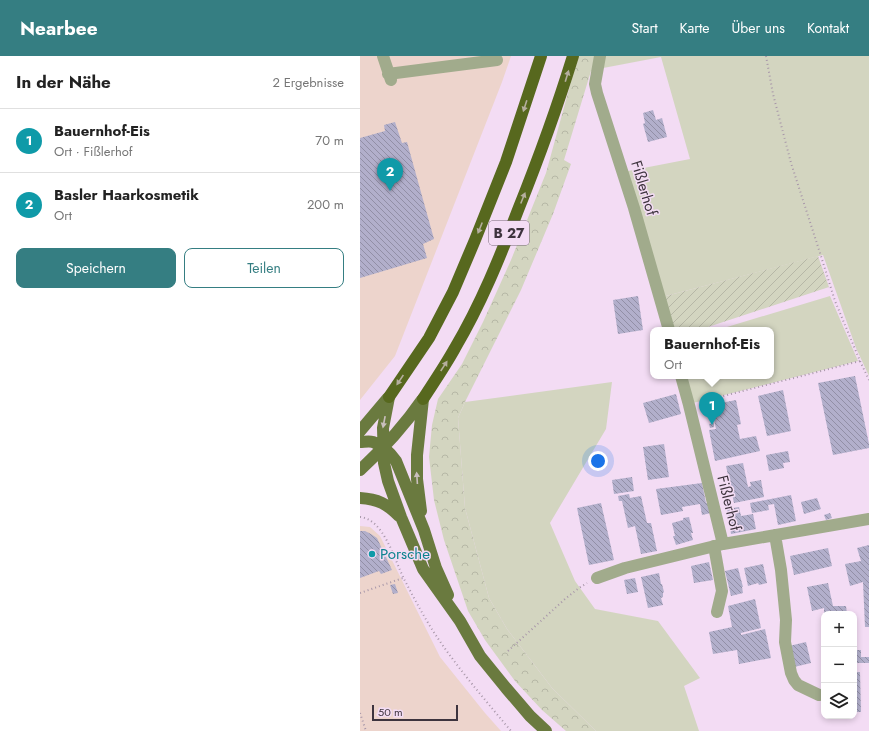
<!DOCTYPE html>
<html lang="de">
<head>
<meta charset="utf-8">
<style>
	:root { --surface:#fff; --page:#f2f2f2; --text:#222; --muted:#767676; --line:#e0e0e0; --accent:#357e82 }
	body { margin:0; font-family:Jost,sans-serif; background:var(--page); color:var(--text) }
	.controls { position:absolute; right:12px; bottom:12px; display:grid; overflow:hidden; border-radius:8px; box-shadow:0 2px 6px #0003 }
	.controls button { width:36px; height:36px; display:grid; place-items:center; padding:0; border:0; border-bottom:1px solid var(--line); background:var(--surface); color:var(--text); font:20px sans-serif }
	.scale { position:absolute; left:12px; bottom:10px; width:86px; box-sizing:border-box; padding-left:4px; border:2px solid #3e343e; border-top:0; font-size:11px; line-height:14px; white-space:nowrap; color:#3e343e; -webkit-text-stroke:3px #f3dcf4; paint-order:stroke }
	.you { position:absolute; left:238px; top:405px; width:14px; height:14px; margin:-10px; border:3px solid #fff; border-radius:50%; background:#1a73e8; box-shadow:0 0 0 6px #1a73e833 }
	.badge { display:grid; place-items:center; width:26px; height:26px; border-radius:50%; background:var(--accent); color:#fff; font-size:13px; font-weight:700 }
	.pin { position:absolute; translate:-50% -33px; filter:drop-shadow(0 1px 2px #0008) }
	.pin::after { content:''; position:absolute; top:21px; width:14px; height:12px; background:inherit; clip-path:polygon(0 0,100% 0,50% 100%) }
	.popup { position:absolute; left:290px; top:271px; width:124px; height:52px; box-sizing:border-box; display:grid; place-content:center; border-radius:8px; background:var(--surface); filter:drop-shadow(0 1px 3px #0005); font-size:13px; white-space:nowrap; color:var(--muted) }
	.popup b { font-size:15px; color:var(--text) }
	.popup::after { content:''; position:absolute; left:50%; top:100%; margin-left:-8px; border:8px solid transparent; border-top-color:var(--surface) }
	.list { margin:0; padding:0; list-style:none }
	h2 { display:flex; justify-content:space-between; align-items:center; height:52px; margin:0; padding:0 16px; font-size:17px }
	h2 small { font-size:13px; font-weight:400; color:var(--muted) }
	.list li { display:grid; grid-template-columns:26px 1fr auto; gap:12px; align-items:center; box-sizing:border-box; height:64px; padding:0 16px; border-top:1px solid var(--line) }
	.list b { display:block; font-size:15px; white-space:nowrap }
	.list p { margin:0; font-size:13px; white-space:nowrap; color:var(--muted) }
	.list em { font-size:13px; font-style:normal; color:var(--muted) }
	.actions { display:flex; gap:8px; padding:12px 16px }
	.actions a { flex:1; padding:9px 0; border:1px solid var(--accent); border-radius:8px; text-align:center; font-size:14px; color:var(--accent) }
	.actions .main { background:var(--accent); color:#fff }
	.icon { flex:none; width:22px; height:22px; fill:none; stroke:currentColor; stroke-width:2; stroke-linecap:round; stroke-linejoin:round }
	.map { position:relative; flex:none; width:509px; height:675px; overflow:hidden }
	header { display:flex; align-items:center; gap:24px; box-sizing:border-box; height:56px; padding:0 20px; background:var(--accent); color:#fff }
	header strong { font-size:19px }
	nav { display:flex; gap:22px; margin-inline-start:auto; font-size:14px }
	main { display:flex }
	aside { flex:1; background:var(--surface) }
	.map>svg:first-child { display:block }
	.commercial { fill:#edd4cc }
	.green { fill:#d3d5c0 }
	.forest { fill:url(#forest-crowns) }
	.garden { fill:url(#garden-furrows) }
	.building { fill:url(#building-back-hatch) }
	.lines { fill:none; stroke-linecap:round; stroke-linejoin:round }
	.path { stroke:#a897a9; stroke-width:2; stroke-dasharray:1 3; stroke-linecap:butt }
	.minor { stroke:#a1ab8c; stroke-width:12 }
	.major { stroke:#6a7a3f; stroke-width:12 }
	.highway { stroke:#57681e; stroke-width:12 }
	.oneway { fill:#b5ae9e }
	.oneway2 { fill:#cabfbe }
	.culture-dot { fill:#0f9aa8; stroke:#f3dcf4; stroke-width:1.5 }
	.labels { text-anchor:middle; stroke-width:3; stroke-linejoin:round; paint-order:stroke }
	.shield { fill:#f3dcf4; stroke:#746675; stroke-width:1 }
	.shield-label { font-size:14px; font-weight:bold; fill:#3e343e }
	.street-label { font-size:15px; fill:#3e343e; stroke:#f3dcf4 }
	.culture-label { font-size:15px; fill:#0d838f; stroke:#f3dcf4; text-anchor:start }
</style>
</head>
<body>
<header>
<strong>Nearbee</strong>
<nav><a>Start</a><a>Karte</a><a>Über uns</a><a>Kontakt</a></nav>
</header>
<main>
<aside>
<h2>In der Nähe<small>2 Ergebnisse</small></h2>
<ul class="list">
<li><span class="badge" style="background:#0f9aa8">1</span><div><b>Bauernhof-Eis</b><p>Ort · Fißlerhof</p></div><em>70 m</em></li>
<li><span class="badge" style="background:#0f9aa8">2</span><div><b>Basler Haarkosmetik</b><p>Ort</p></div><em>200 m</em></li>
</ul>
<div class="actions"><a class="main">Speichern</a><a>Teilen</a></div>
</aside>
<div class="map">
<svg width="509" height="675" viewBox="0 0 509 675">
	<defs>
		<pattern id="forest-crowns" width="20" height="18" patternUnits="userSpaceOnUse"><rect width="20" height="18" fill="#d3d5c0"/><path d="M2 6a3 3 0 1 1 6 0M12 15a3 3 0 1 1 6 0" fill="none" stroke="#b6b7a6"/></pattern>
		<pattern id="garden-furrows" width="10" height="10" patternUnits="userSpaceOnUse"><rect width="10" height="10" fill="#d3d5c0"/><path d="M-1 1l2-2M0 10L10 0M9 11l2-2" fill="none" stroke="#b6b7a6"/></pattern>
		<pattern id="building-back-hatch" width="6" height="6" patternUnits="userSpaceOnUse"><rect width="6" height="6" fill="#b2afcb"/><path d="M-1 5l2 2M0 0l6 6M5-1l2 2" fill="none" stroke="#928fa6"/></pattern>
	</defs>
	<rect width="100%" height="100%" fill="#f3dcf4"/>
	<path class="commercial" d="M0 0H151L142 26 35 300 0 344Z
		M0 470 10 471 20 480 80 601 125 657 141 675H0Z"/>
	<path class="green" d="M240 0H509V320L496 292 463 199 302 241 263 116 330 103 301 1 238 13Z
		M470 240 498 305 333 347 325 320H411V274H357Z
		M252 326 246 373 190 467 215 525 235 553 298 565 340 622 324 630 339 675H236L192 632 147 573 129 542 105 452 98 362 105 346Z"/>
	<path class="forest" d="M219 0H240L238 13 231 15 204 104 211 108 193 158 161 234 105 346 98 362 105 452 129 542 147 573 192 632 236 675H206L182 654 155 625 125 584 108 555 84 484 74 444 69 401 72 369 78 343 102 308 123 266 151 204 186 117 212 22Z"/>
	<path class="garden" d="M458 200 469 231 339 274H311L302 241Z"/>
	<path class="building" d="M293 54 296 64 302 62 307 81 288 86 283 68 285 67 283 57Z
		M35 66 42 87 47 86 74 183 63 188 67 202 0 222V82L25 75 24 69Z
		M278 240 283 274 258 278 253 244Z
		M495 320 509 388V392L473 399 458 327Z
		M423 334 431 375 407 380 398 340Z
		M316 338 321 358 289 367 283 347Z
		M376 344 381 368 377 369 380 383 396 380 400 395 355 405 349 374 356 373 351 349Z
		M354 367V371L350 372 349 368Z
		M304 388 309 421 288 424 283 391Z
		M428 395 430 406 423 407 424 412 409 415 406 399Z
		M383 407 388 431 391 430 390 426 401 424 404 441 374 447 366 410Z
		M272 421 274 435 254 438 252 424Z
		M342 427 346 447H349L351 457 342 459 340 448 322 451 323 455 301 459 296 433Z
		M269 438 270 442 281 440 287 467H291L297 495 281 498 275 470 268 472 262 445H259L258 440Z
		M431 439 436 465 418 469 414 448 408 449 409 454 392 457 390 447Z
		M457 442 461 453 444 458 441 446Z
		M241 447 254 504 229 509 217 452Z
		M379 451 381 460 393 458 396 473 371 478 367 453Z
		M470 457 472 462 466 464 464 459Z
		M329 461 333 477H331L333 484 316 489 313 480H315L312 467 323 464V462Z
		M0 475H5L11 478 17 482 32 514 21 518 19 515 0 522Z
		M509 489V571H505L503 526 490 530 485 508 501 505 497 492Z
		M468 492 472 510 434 519 430 500Z
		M349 506 353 524 334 527 331 510Z
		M403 508 407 527 399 529 398 527 388 530 384 512Z
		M378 512 383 531H382L383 537 371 540 365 515Z
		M299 517 301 528H302L304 536 303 537V541L301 542 303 549 288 552 281 521Z
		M275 522 278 536 267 538 264 524Z
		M468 527 473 550H486L487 558H464V552L452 555 447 531Z
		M35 528 38 537 33 538 30 529Z
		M395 543 401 572 381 577V579L405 573 411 602 379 608 377 594 353 598 349 576 372 571 368 550Z
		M446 586 451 607 434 611 429 590Z
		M496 594H501V601H509V607H496Z
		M494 616H500L501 656H494Z"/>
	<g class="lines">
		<path class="path" d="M406 0 413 38 431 107 460 197 475 245 500 305 509 324
			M340 346 500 305
			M0 461C24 463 35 505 44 523 55 544 66 565 79 584 101 616 126 645 151 675
			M0 537 43 522
			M148 595 205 543 219 532 227 527
			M0 657 6 675"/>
		<path class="minor" d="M23 0 31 24
			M240 0 235 28 237 37 274 152 309 274
			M28 18 137 4
			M321 320 329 349 363 488
			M415 479 421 514 426 564 425 586 431 617 434 624 438 629 459 639
			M354 490 362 535 357 556
			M237 522 265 512 363 488 509 463"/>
		<path class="major" d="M29 341 23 372 24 407 28 425 41 461 63 513 100 565 120 600 146 632 170 660 186 675
			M0 375 28 342
			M0 386C4 386 9 385 13 386 22 389 31 398 36 405L64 474 76 512 88 539
			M0 414C23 393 44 370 62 344
			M0 442C18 443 27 448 39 460
			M61 455 57 423V399L63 343"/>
		<path class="highway" d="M29 341 69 282 93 236 115 184 146 106 181 0
			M63 343C74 326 85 310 95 292 121 248 140 201 158 154 178 104 197 52 213 0"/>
	</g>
	<defs><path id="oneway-solid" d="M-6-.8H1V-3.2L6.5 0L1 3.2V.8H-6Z"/></defs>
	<g class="oneway">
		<use href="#oneway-solid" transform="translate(207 20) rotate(-73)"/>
		<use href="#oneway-solid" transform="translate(165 50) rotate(108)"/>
		<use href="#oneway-solid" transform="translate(163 142) rotate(-68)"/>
		<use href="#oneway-solid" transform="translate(120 172) rotate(112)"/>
		<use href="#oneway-solid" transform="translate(84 310) rotate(-57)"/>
		<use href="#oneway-solid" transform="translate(40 324) rotate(124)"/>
	</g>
	<g class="oneway2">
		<use href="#oneway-solid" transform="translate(24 366) rotate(101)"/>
		<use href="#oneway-solid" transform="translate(57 422) rotate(-94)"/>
	</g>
	<circle class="culture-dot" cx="12" cy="498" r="4"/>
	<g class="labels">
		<rect class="shield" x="129" y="165" width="40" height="24" rx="3"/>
		<g class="shield-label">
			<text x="149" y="182">B 27</text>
		</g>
		<g class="street-label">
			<text transform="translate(284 132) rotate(73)" y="5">Fißlerhof</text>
			<text transform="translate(369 447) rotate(76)" y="5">Fißlerhof</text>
		</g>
		<g class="culture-label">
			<text x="20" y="503">Porsche</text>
		</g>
	</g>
</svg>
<div class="controls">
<button>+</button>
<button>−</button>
<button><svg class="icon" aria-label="layers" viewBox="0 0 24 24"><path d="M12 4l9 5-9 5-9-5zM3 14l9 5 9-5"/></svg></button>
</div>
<div class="scale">50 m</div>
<div class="you"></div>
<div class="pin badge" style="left:352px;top:369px;background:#0f9aa8">1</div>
<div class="popup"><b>Bauernhof-Eis</b>Ort</div>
<div class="pin badge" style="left:30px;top:135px;background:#0f9aa8">2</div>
</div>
</main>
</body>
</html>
